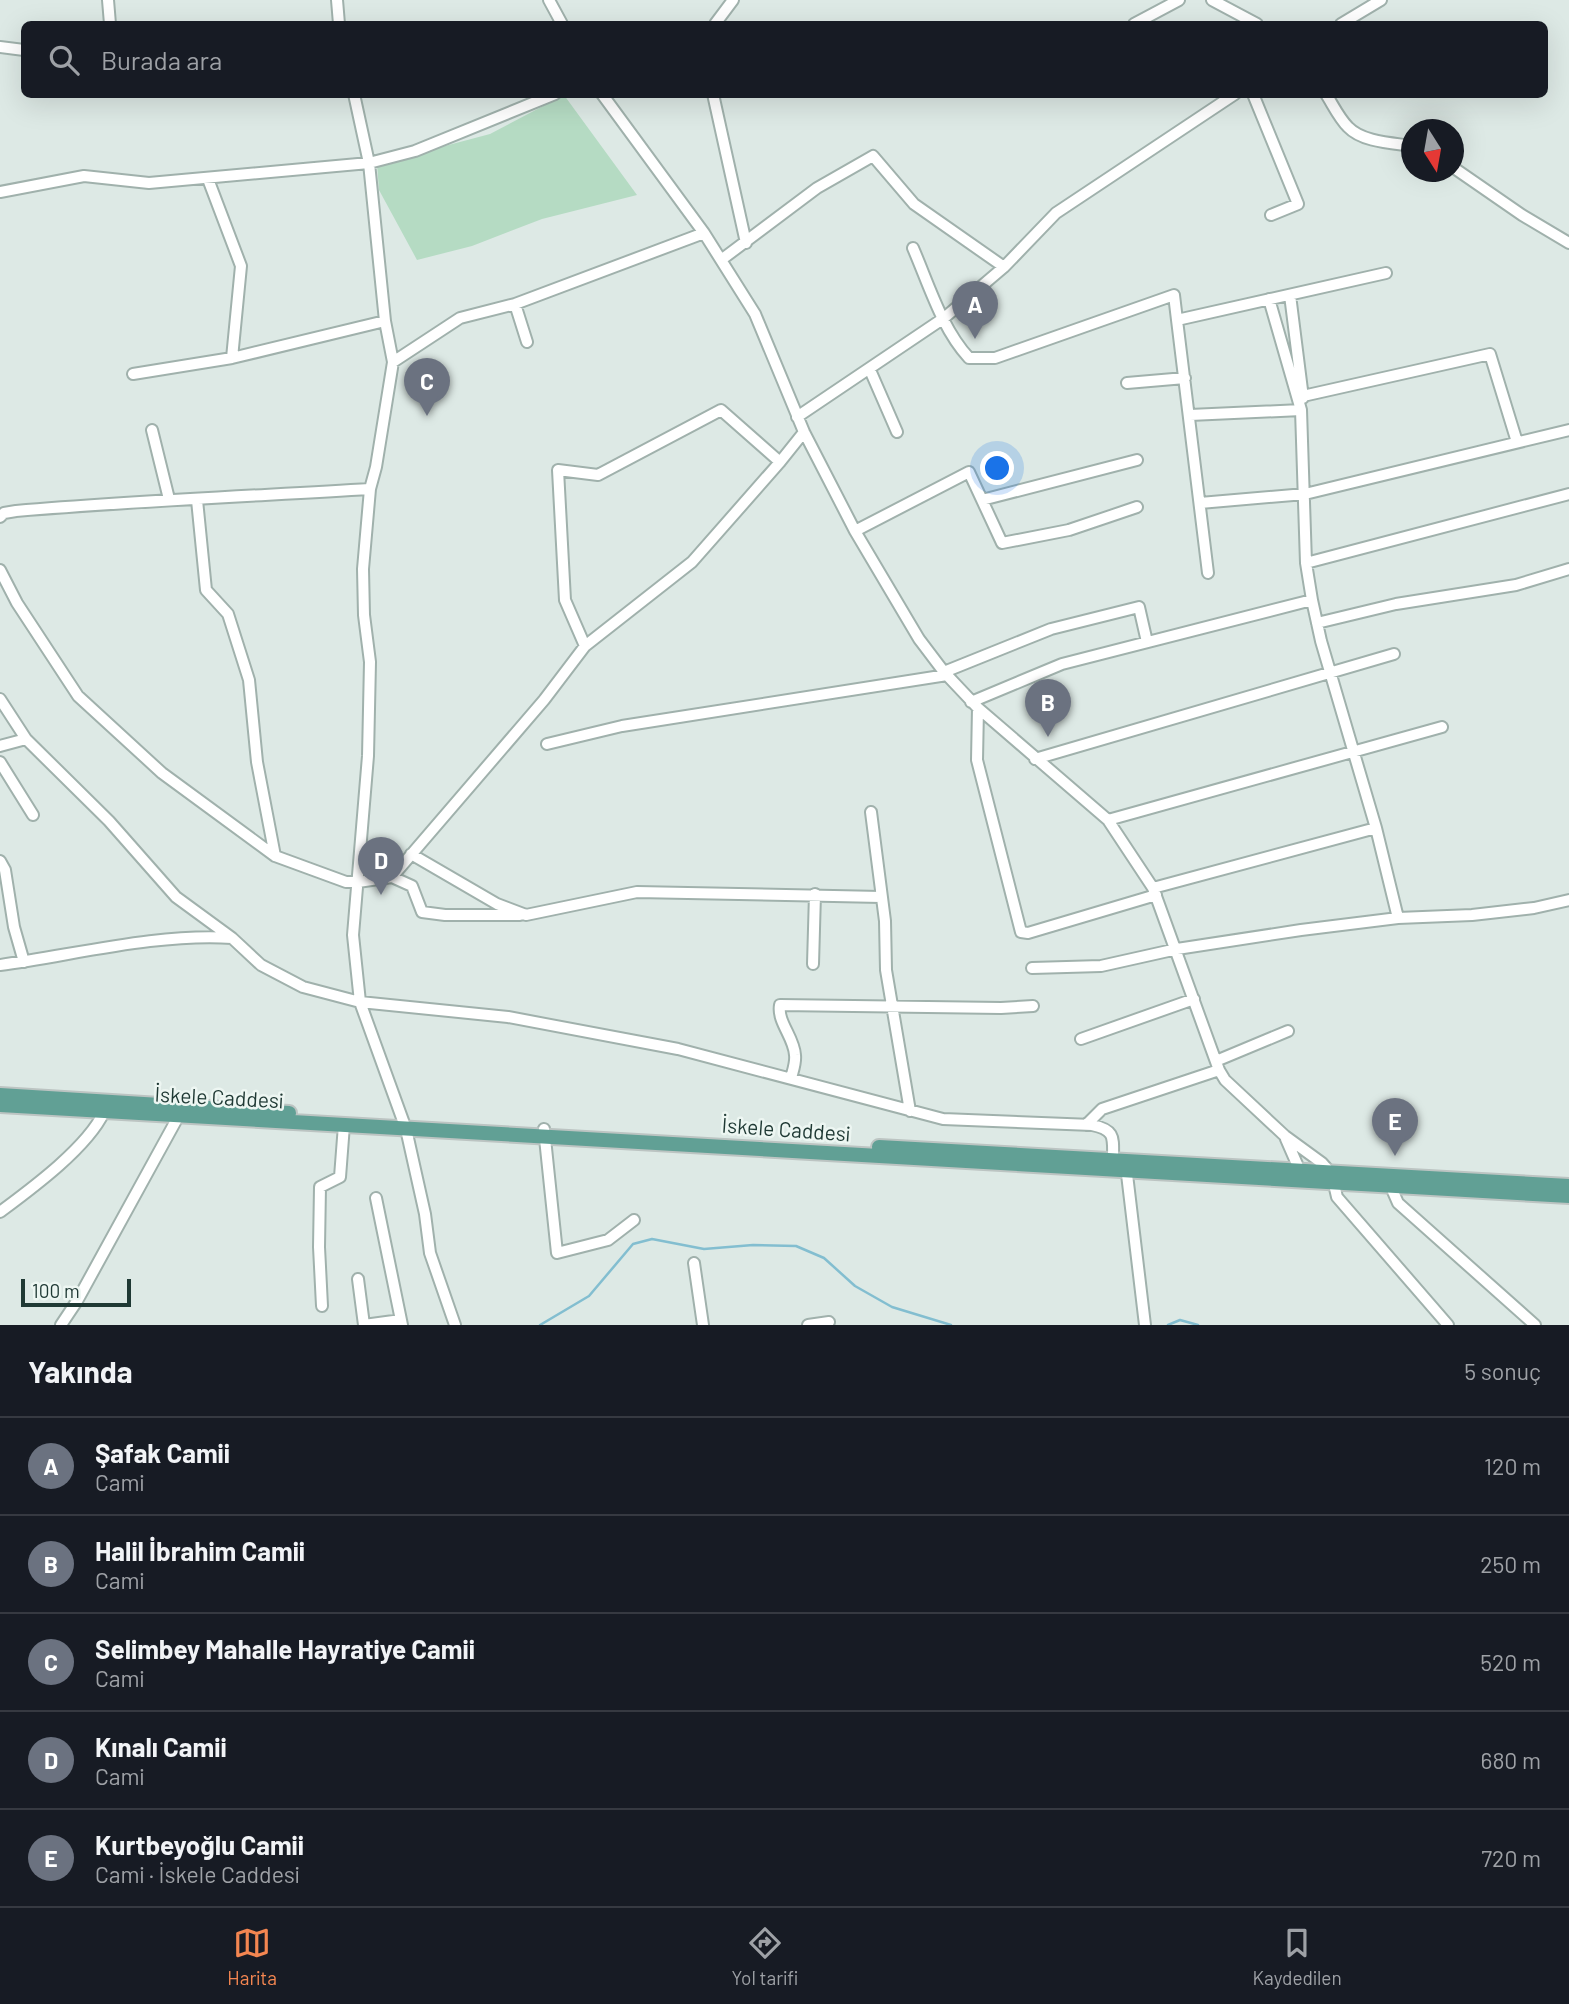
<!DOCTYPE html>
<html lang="tr">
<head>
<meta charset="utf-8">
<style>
	:root { --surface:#171b24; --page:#242831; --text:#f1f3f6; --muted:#9ea1a6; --line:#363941; --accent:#f48651 }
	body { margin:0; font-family:Barlow,sans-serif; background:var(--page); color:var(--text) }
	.compass { position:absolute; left:1401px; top:119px; width:63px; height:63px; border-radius:50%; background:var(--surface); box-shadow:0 7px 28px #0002; rotate:169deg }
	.scale { position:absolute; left:21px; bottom:18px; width:110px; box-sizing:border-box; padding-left:7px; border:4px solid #1f3934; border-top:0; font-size:19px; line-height:24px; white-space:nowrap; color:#1f3934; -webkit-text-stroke:5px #edf6f2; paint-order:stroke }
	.you { position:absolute; left:998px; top:469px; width:24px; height:24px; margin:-18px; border:5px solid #fff; border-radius:50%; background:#1a73e8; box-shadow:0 0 0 10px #1a73e833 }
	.badge { display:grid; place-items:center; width:46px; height:46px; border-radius:50%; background:var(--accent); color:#fff; font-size:23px; font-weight:700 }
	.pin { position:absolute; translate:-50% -58px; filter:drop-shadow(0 2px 4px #0008) }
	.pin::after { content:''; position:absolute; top:37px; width:24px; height:21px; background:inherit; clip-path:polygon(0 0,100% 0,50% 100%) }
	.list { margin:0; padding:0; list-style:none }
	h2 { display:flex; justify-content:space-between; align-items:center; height:91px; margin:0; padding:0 28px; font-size:30px }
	h2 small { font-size:23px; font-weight:400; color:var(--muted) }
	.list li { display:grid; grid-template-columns:46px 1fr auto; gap:21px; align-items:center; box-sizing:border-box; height:98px; padding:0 28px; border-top:2px solid var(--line) }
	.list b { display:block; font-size:26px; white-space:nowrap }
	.list p { margin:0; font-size:23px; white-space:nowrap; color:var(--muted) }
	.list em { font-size:23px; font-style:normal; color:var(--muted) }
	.icon { flex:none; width:38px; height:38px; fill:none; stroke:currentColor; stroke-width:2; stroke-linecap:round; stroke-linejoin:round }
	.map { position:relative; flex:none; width:1569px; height:1325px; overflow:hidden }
	.search { position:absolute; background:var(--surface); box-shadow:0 7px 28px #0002; left:21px; right:21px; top:21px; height:77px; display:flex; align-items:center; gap:18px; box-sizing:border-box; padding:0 24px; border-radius:10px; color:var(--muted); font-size:26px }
	.sheet { height:581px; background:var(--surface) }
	nav { display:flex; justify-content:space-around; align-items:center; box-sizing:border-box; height:98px; border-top:2px solid var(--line); background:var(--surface); font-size:19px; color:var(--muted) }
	nav a { display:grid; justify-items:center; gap:4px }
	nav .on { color:var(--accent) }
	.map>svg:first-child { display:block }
	.green { fill:#b5dbc3 }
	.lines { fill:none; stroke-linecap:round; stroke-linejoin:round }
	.stream { stroke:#83bed0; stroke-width:2.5 }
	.minor-casing { stroke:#a0b1ac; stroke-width:14 }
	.major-casing { stroke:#bcc4c2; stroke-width:18 }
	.minor { stroke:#fff; stroke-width:10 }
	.major { stroke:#61a095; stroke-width:14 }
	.labels { text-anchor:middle; stroke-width:5; stroke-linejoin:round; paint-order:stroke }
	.street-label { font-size:21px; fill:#1f3934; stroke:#edf6f2 }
</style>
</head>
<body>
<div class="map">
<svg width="1569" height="1325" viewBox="0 0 1569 1325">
	<rect width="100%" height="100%" fill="#dde9e5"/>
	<path class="green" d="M564 95 637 195 542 219 472 246 417 260 379 190 377 164 490 134Z"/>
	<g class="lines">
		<path class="stream" d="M540 1325 589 1296 633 1244 652 1239 704 1249 753 1245 796 1246 824 1258 855 1286 892 1307 951 1325
			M1168 1325 1180 1320 1198 1325"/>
		<g class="minor-casing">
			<path id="minor" d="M108 0 110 24
				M337 0 339 24
				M549 0 562 24
				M1212 0 1257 24
				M715 24 733 0
				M1134 24 1179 0
				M1341 24 1381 0
				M0 47 24 50
				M354 94 369 163 385 321 393 362 376 467 370 489 363 569 364 615 370 662 368 756 353 935 360 1002 406 1129 425 1214 430 1253 455 1325
				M602 94 704 233 755 314 804 432 855 531 919 639 944 672 978 708 1108 820 1153 888 1219 1070 1225 1080 1285 1136 1322 1163 1330 1172
				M713 94 746 243
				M1253 94 1298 204 1271 215
				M1326 94C1333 105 1339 118 1348 127 1362 142 1392 143 1412 146
				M1454 168 1522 215 1569 243
				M208 179 241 266 232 358
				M0 192 84 176 149 183 369 163 415 151 555 94
				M913 248C929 285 942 329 969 358H995L1174 295 1177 320 1386 273
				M721 260 817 188 873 156 914 204 1004 267
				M1290 295 1303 398
				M1269 299 1301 410 1306 563 1312 600
				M515 304 527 342
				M1177 320 1208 573
				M393 362 460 318 515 304 704 233
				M870 370 897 432
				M133 374 232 358 385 321
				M1127 383 1185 378
				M1303 396 1490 354 1517 442
				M1190 415 1301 410
				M797 417 944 318 1004 267 1056 213 1235 94
				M152 430 169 499
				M197 500 206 590 228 614 249 680 257 762 275 856
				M982 500 1137 460
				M1200 503 1305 494 1569 430
				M0 517 4 513 16 511C134 501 252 496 370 489
				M855 531 969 472 1002 543 1069 530 1137 507
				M1306 563 1569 494
				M0 570 17 603 78 696 162 773 275 856 346 882H358L392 877 544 700 585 646 692 562 780 462 804 432
				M1317 623 1396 604 1516 585 1569 569
				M585 646 565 600 558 470 598 475 721 410 780 462
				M944 672 1051 629 1139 607 1147 642
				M0 699 26 739 109 821 176 897 232 938 261 965 303 987 360 1002 508 1017 678 1049 943 1119 1092 1125C1116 1130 1113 1138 1113 1159
				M971 702 1062 664 1312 600 1321 641 1376 828 1398 918
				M978 708 977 760 1021 932 1028 933 1156 895
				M547 744 622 726 947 675
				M0 746 26 739
				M1035 759 1394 654
				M0 762 33 815
				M871 812 885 921 886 970 910 1111
				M1108 820 1442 727
				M411 854 497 904 526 915 637 892 881 897
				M0 861 5 870 14 927 24 962
				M392 877 412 886 422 912 445 915H520
				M1153 888 1376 828
				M813 964 815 894
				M0 965C74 955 157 933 232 938
				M1032 968 1101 966 1177 949 1301 930 1398 918 1472 915 1534 908 1569 900
				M1081 1039 1194 999
				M1216 1061 1288 1031
				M791 1078C793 1070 796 1063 795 1055 794 1037 777 1022 780 1005L1001 1008 1033 1006
				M1086 1125 1102 1109 1219 1070
				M544 1129 557 1253 608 1240 634 1220
				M1286 1139 1300 1171
				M1126 1166 1145 1325
				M1334 1184 1337 1197 1448 1325
				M1391 1187 1398 1203 1535 1325
				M376 1198 402 1325
				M0 1212C31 1189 87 1148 104 1112
				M694 1263 703 1325
				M358 1279 364 1325
				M322 1306 319 1247 320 1187 340 1177 344 1125
				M61 1325 77 1301 178 1117
				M364 1325 401 1320
				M808 1325 829 1322"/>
		</g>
		<g class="major-casing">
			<path id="major" d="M0 1095 289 1113
				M0 1105 1569 1196
				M879 1147 1569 1186"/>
		</g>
		<use href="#minor" class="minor"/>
		<use href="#major" class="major"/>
	</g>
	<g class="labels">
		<g class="street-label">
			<text transform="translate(219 1098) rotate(3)" y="7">İskele Caddesi</text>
			<text transform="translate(786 1130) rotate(4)" y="7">İskele Caddesi</text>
		</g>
	</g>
</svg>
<svg class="compass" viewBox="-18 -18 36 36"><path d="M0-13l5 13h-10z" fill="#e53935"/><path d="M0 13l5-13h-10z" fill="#9ea1a6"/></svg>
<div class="scale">100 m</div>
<div class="you"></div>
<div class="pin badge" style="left:975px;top:339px;background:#6b7280">A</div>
<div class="pin badge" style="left:1048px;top:737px;background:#6b7280">B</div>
<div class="pin badge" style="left:427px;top:416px;background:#6b7280">C</div>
<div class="pin badge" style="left:381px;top:895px;background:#6b7280">D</div>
<div class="pin badge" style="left:1395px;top:1156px;background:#6b7280">E</div>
<div class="search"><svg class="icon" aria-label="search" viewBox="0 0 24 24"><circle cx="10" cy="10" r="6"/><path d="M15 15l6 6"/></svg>Burada ara</div>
</div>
<section class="sheet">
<h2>Yakında<small>5 sonuç</small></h2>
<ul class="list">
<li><span class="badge" style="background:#6b7280">A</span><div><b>Şafak Camii</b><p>Cami</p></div><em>120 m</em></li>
<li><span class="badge" style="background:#6b7280">B</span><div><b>Halil İbrahim Camii</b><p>Cami</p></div><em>250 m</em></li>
<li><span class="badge" style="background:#6b7280">C</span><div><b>Selimbey Mahalle Hayratiye Camii</b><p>Cami</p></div><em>520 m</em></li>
<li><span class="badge" style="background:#6b7280">D</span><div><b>Kınalı Camii</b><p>Cami</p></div><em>680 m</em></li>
<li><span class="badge" style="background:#6b7280">E</span><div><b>Kurtbeyoğlu Camii</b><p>Cami · İskele Caddesi</p></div><em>720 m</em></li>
</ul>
</section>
<nav>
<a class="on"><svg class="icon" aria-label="map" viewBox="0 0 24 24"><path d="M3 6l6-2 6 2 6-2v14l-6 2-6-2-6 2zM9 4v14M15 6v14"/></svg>Harita</a>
<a><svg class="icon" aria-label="directions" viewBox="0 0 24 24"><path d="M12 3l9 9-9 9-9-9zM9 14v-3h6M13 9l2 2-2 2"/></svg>Yol tarifi</a>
<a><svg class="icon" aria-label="saved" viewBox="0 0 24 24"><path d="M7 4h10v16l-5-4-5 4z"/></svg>Kaydedilen</a>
</nav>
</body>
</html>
